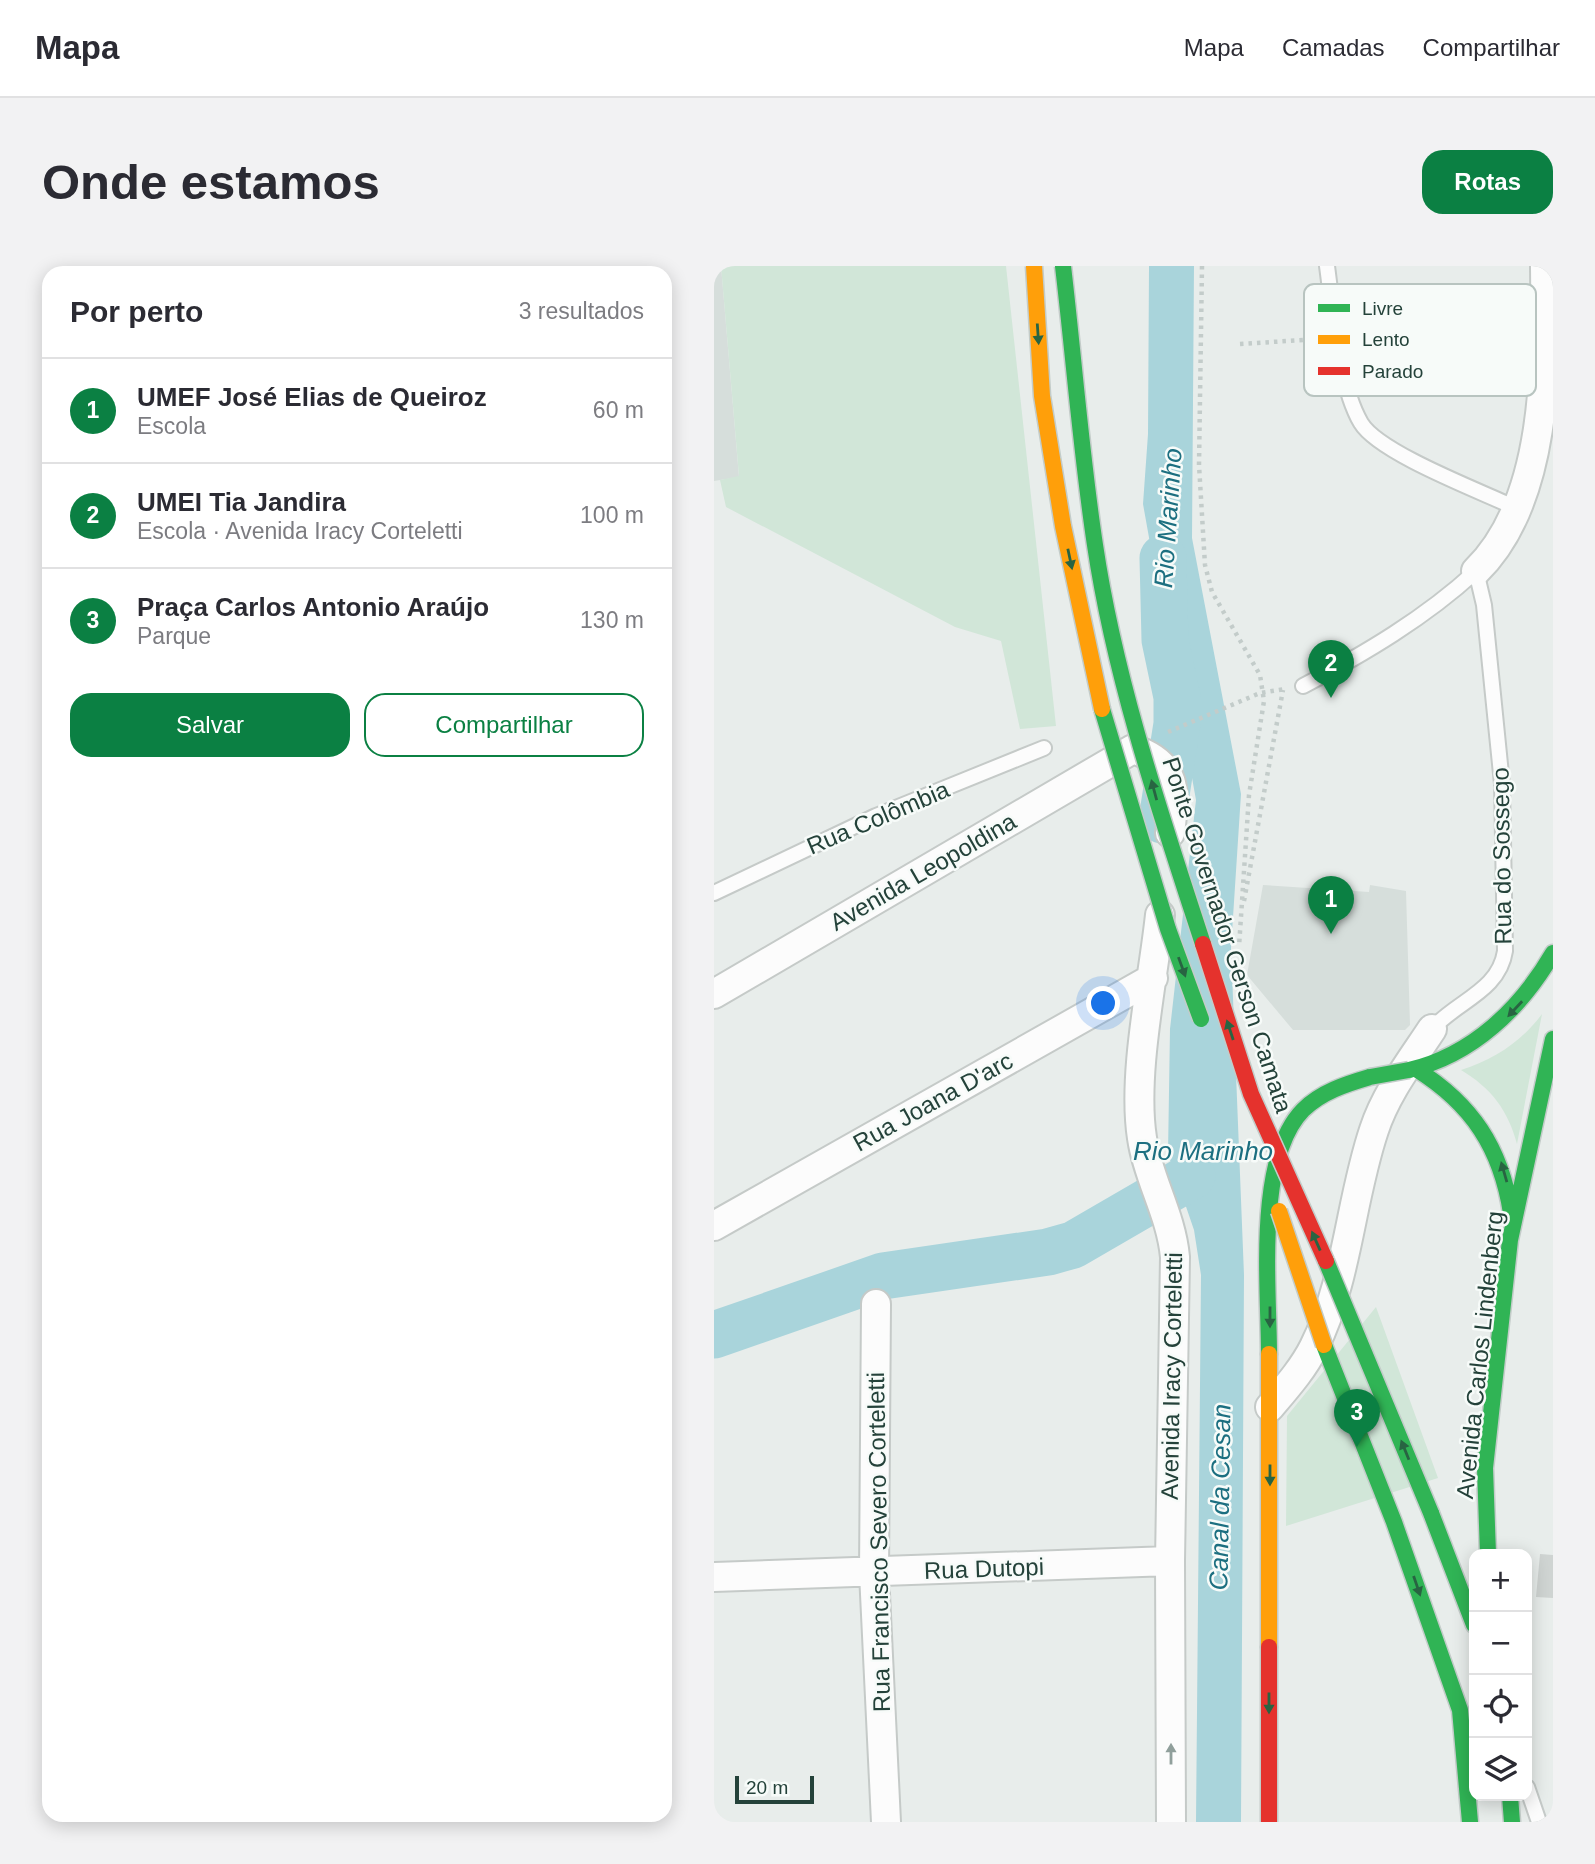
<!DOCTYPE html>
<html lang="pt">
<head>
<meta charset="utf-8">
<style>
	:root { --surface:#fff; --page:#f2f2f3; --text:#2b2b33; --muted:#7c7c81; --line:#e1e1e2; --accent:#0b8043 }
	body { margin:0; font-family:Arial,sans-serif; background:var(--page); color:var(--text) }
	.controls { position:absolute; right:21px; bottom:21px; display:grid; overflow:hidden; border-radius:14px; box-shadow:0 4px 18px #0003 }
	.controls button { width:63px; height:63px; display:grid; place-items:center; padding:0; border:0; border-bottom:2px solid var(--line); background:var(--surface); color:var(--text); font:35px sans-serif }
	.scale { position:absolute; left:21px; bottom:18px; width:79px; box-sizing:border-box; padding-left:7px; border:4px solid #24423a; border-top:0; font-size:19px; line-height:24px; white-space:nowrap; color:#24423a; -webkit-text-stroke:5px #f7fbf9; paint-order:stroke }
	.you { position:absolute; left:390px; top:738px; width:24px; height:24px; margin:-18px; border:5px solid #fff; border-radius:50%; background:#1a73e8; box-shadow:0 0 0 10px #1a73e833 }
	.badge { display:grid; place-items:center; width:46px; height:46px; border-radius:50%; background:var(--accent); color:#fff; font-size:23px; font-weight:700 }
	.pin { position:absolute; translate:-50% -58px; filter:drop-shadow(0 2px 4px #0008) }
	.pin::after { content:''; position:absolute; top:37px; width:24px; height:21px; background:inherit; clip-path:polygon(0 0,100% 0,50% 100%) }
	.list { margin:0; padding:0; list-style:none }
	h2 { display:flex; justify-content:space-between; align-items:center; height:91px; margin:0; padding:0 28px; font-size:30px }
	h2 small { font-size:23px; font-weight:400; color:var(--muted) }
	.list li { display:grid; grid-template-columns:46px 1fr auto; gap:21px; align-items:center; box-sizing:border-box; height:105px; padding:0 28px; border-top:2px solid var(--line) }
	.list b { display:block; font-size:26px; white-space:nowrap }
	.list p { margin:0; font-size:23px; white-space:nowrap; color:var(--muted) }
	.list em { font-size:23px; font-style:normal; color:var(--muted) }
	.actions { display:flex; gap:14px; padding:21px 28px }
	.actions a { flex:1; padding:16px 0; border:2px solid var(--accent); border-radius:21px; text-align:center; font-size:24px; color:var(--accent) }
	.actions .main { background:var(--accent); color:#fff }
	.icon { flex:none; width:38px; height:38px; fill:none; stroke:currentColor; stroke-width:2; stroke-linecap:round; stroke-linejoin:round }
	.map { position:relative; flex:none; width:839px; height:1556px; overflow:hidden; border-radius:21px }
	header { display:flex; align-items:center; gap:42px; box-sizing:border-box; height:98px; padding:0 35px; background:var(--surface); border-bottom:2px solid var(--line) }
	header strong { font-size:33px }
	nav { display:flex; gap:38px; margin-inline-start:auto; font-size:24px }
	.intro { display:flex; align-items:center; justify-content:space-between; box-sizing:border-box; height:168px; padding:0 42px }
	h1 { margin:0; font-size:49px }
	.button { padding:18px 32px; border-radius:21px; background:var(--accent); color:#fff; font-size:24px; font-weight:700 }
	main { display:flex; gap:42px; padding:0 42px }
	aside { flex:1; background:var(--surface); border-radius:21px; box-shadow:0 4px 18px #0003 }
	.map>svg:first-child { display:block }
	.built { fill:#d6dedb }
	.green { fill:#d1e6d8 }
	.water { fill:#a9d4db }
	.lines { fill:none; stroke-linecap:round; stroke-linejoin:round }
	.river { stroke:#a9d4db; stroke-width:47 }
	.building { fill:#cfd4d2 }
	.lane-casing { stroke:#c5cac8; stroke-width:18 }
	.street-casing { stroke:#c5cac8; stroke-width:32 }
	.fast-casing { stroke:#c3ccc9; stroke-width:19 }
	.slow-casing { stroke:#c3ccc9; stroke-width:19 }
	.jam-casing { stroke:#c3ccc9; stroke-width:19 }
	.path { stroke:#c3ccca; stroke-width:4.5; stroke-dasharray:3.5 5; stroke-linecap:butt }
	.lane { stroke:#fcfcfc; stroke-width:14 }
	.street { stroke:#fcfcfc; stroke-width:28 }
	.fast { stroke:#30b455; stroke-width:16 }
	.slow { stroke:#ff9f0a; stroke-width:16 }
	.jam { stroke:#e5322d; stroke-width:16 }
	.fast-bridge-casing { stroke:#c3ccc9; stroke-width:19; stroke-linecap:butt }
	.slow-bridge-casing { stroke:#c3ccc9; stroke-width:19; stroke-linecap:butt }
	.jam-bridge-casing { stroke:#c3ccc9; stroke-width:19; stroke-linecap:butt }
	.fast-bridge { stroke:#30b455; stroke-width:16 }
	.slow-bridge { stroke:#ff9f0a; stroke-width:16 }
	.jam-bridge { stroke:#e5322d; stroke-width:16 }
	.oneway { fill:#286442 }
	.oneway2 { fill:#909f9b }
	.labels { text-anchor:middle; stroke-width:5; stroke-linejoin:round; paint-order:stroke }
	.street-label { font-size:24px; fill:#24423a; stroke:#f7fbf9 }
	.water-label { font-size:26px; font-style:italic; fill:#1c6f80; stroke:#f7fbf9 }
	.key { fill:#f7fbf9; stroke:#b8c4c0; stroke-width:2 }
	.key-label { font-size:19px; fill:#24423a }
</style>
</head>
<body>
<header>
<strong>Mapa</strong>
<nav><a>Mapa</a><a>Camadas</a><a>Compartilhar</a></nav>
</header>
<div class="intro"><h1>Onde estamos</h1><a class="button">Rotas</a></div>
<main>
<aside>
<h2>Por perto<small>3 resultados</small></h2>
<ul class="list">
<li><span class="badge">1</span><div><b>UMEF José Elias de Queiroz</b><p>Escola</p></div><em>60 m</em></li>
<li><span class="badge">2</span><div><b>UMEI Tia Jandira</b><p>Escola · Avenida Iracy Corteletti</p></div><em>100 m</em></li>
<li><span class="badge">3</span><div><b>Praça Carlos Antonio Araújo</b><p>Parque</p></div><em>130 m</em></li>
</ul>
<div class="actions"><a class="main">Salvar</a><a>Compartilhar</a></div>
</aside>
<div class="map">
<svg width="839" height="1556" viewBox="0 0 839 1556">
	<rect width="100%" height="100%" fill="#e8edeb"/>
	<path class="built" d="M0 0H7L25 211 0 215Z
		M549 619 655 626 656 619 692 625 696 759 691 764H579L533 709Z"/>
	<path class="green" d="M7 0H292L342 460 306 463 287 375 241 361 12 241 6 214 25 210Z
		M828 748 803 878C794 844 777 822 747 804 781 793 807 776 828 748Z
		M662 1041 724 1212 572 1260 573 1150Z"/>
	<path class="water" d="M435 0H480L478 272 527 528 517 682 530 1009 527 1556H482L487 1009 480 964 454 888 456 763 482 534 429 238 434 168Z"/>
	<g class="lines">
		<path class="river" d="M448 554 463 458V431L451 374 449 292
			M0 1069 169 1010 334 986 359 979 478 910"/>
	</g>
	<path class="building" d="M826 1288 839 1289V1332L822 1331Z"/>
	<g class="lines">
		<g class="lane-casing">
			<path id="lane" d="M613 0C619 44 625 120 647 157 665 187 766 225 802 242
				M589 420C650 388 711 352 762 305L770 339 788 518 791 685C785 725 743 735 718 763
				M0 627 162 550 330 482
				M813 1521 825 1556"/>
		</g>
		<g class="street-casing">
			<path id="street" d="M762 305C835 234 832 94 831 0
				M446 649C439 715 418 808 428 872 434 913 457 948 461 991L456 1295 457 1556
				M0 728 419 483C465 498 461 527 456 567
				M0 960 439 712
				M162 1038 160 1307 172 1556
				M556 1141C572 1122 589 1103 600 1081 634 1013 636 935 660 864 672 827 697 795 718 763
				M0 1311 456 1295"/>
		</g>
		<g class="fast-casing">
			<path id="fast" d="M702 803C758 838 787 882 797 947
				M695 804C759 789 807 742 839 687
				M610 1079 680 1256 746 1444 756 1556
				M555 1088C555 1022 541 893 589 844 607 826 632 818 656 811
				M717 1247 760 1359
				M774 1288 771 1202 796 974 839 773
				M796 1530 798 1556"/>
		</g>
		<g class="slow-casing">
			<path id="slow" d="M555 1088V1381"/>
		</g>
		<g class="jam-casing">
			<path id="jam" d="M555 1381V1556"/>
		</g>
		<path class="path" d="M488 0 485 199 491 299 498 326 546 409 550 435 535 529 525 681
			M526 78 605 73
			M454 466 546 427 571 423
			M530 635 569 424"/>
		<use href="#lane" class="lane"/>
		<use href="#street" class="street"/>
		<use href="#fast" class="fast"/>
		<use href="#slow" class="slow"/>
		<use href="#jam" class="jam"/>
		<g class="fast-bridge-casing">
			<path id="fast-bridge" d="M349 0C360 93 367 187 381 279 401 414 447 549 489 678
				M388 443 454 663 487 753
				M656 811 695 804
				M612 995 717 1247"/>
		</g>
		<g class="slow-bridge-casing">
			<path id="slow-bridge" d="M320 0 328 130 349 260 388 443
				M565 945 610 1079"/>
		</g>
		<g class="jam-bridge-casing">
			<path id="jam-bridge" d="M489 678 537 828 612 995"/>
		</g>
		<use href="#fast-bridge" class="fast-bridge"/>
		<use href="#slow-bridge" class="slow-bridge"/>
		<use href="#jam-bridge" class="jam-bridge"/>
	</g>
	<defs><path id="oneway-solid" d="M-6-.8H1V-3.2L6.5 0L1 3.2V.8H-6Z" transform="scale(1.75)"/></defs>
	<g class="oneway">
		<use href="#oneway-solid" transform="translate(324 68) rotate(86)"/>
		<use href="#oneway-solid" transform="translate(356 293) rotate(78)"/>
		<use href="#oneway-solid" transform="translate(440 524) rotate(-105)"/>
		<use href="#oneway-solid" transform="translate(468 701) rotate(70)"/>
		<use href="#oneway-solid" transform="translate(801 743) rotate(133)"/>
		<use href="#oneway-solid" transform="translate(516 764) rotate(-108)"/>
		<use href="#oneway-solid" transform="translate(790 906) rotate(-106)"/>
		<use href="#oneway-solid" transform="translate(602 975) rotate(-114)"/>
		<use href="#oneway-solid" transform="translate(556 1051) rotate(90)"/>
		<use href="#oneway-solid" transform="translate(691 1184) rotate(-112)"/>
		<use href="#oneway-solid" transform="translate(556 1209) rotate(90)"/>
		<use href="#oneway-solid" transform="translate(703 1320) rotate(71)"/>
		<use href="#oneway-solid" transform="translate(555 1437) rotate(90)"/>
	</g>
	<use class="oneway2" href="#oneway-solid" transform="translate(457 1488) rotate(-90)"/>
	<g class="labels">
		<g class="street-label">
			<text transform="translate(164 552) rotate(-23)" y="8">Rua Colômbia</text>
			<text transform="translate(788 590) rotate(-91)" y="8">Rua do Sossego</text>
			<text transform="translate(209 606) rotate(-30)" y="8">Avenida Leopoldina</text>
			<text transform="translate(513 669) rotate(72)" y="8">Ponte Governador Gerson Camata</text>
			<text transform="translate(219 836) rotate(-29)" y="8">Rua Joana D'arc</text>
			<text transform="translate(766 1089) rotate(-84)" y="8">Avenida Carlos Lindenberg</text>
			<text transform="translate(458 1110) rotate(-89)" y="8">Avenida Iracy Corteletti</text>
			<text transform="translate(165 1276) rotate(-91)" y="8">Rua Francisco Severo Corteletti</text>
			<text transform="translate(270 1303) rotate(-2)" y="8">Rua Dutopi</text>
		</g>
		<g class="water-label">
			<text transform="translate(454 252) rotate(-86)" y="9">Rio Marinho</text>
			<text x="489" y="894">Rio Marinho</text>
			<text transform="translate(506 1231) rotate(-89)" y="9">Canal da Cesan</text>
		</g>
	</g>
	<rect x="590" y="18" width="232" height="112" rx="10" class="key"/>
	<rect x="604" y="38" width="32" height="8" fill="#30b455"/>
	<rect x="604" y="69" width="32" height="9" fill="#ff9f0a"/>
	<rect x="604" y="101" width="32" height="8" fill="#e5322d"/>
	<g class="key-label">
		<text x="648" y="49">Livre</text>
		<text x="648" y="80">Lento</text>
		<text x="648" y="112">Parado</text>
	</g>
</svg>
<div class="controls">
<button>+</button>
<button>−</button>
<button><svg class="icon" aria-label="locate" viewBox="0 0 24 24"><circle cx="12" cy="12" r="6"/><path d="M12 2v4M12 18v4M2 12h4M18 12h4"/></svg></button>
<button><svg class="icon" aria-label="layers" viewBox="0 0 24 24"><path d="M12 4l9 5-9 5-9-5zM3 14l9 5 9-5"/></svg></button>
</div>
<div class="scale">20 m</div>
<div class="you"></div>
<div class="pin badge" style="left:617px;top:668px">1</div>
<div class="pin badge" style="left:617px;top:432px">2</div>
<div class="pin badge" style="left:643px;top:1181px">3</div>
</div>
</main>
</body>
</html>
